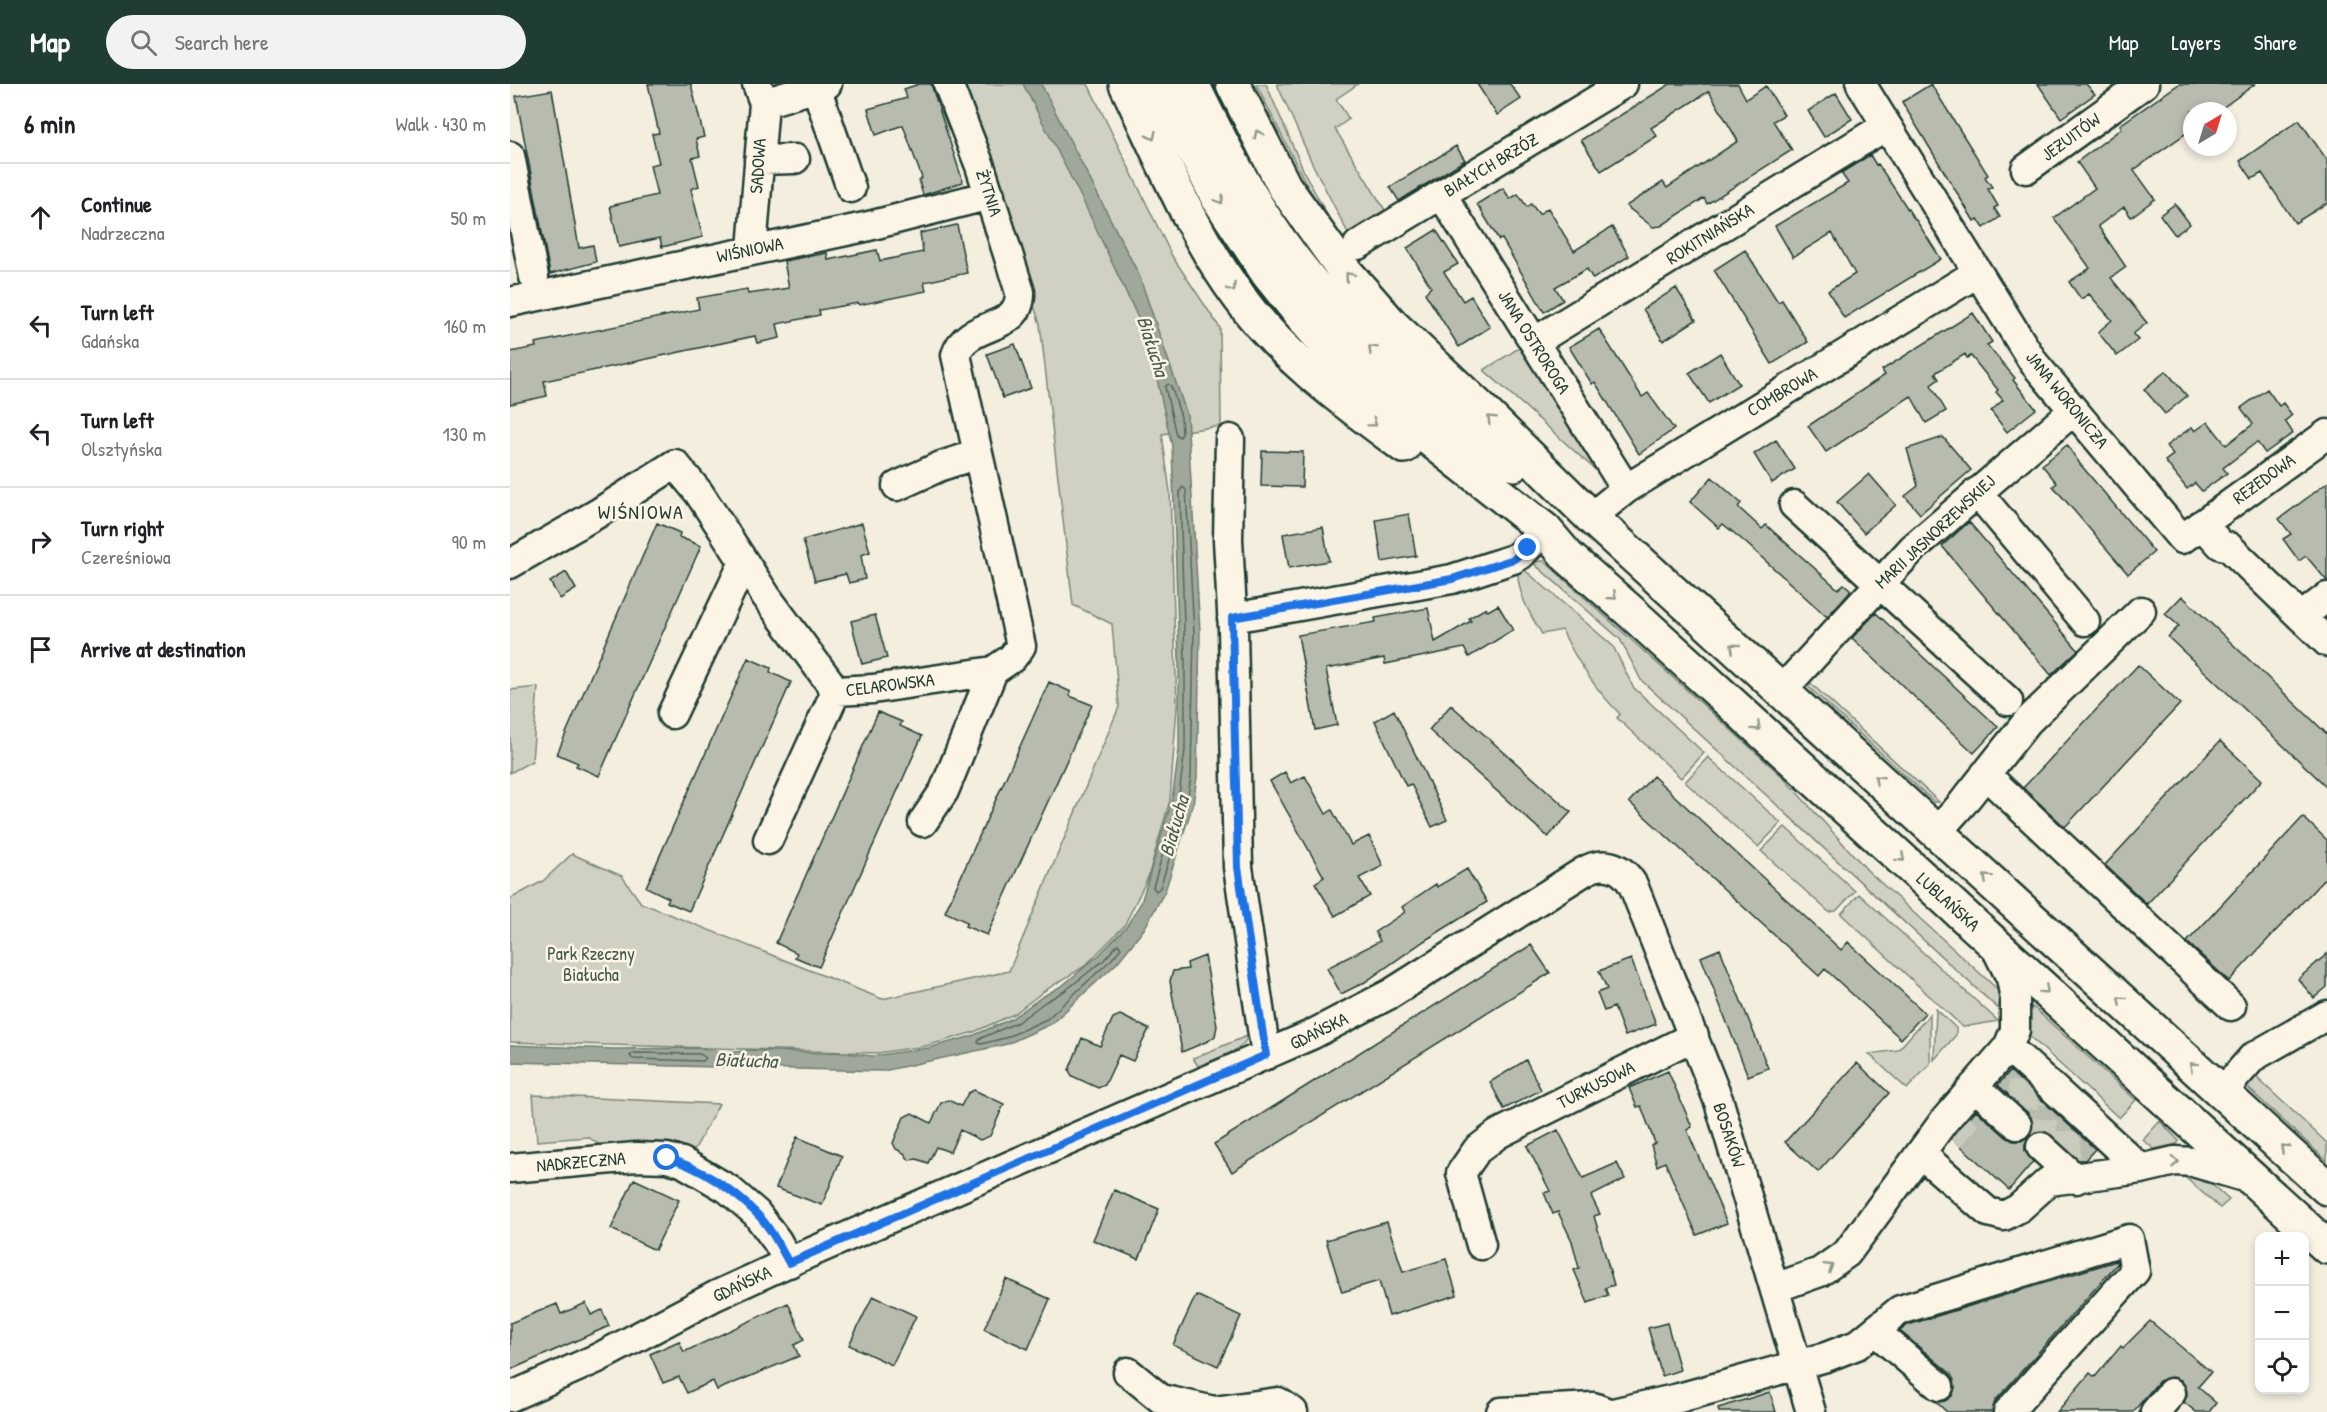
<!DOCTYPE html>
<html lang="en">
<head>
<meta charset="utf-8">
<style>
	:root { --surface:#fff; --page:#f2f2f2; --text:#202124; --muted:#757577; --line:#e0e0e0; --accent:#1f3d34 }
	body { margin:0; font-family:"Patrick Hand",sans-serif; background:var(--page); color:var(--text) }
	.controls { position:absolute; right:18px; bottom:18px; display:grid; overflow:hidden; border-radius:12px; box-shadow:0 3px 9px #0003 }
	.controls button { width:54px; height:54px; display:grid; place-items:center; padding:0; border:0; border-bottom:2px solid var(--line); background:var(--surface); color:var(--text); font:30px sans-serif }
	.compass { position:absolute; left:1673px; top:18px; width:54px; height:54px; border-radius:50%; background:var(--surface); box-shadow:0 3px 9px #0003; rotate:38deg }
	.stop { position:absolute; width:18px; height:18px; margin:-14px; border:4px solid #1a73e8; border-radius:50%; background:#fff }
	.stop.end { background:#1a73e8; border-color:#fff; box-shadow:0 2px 6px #0008 }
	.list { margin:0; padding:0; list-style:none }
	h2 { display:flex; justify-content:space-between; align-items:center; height:78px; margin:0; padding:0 24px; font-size:26px }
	h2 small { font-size:20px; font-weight:400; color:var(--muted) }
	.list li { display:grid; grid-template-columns:39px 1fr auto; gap:18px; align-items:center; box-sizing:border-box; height:108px; padding:0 24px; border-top:2px solid var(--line) }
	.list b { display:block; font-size:22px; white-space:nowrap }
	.list p { margin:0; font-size:20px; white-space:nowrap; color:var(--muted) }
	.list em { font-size:20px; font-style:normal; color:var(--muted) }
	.icon { flex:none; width:33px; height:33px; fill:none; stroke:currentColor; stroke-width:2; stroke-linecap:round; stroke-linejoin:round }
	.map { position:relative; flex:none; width:1817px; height:1328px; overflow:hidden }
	header { display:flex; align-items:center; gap:36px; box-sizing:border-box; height:84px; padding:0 30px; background:var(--accent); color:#fff }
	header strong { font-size:28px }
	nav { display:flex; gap:33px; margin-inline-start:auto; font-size:21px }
	.search { width:420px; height:54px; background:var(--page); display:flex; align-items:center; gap:15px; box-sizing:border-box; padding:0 21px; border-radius:33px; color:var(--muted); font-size:22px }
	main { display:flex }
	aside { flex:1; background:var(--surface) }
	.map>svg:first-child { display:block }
	.green { fill:#d0d1c2; stroke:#78877b; stroke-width:1.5 }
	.water { fill:#a0a89b; stroke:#6c7d72; stroke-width:1.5 }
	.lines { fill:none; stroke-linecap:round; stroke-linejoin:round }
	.shore { stroke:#53685d; stroke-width:1.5 }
	.building { fill:#b8bcae; stroke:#1f3d34; stroke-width:1.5 }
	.minor-tunnel { stroke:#c9cbbc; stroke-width:28; stroke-dasharray:28 14; stroke-linecap:butt }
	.minor-casing { stroke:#1f3d34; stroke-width:33 }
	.major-casing { stroke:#1f3d34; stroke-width:38 }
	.minor { stroke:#fcf5e5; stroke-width:28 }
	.major { stroke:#fcf5e5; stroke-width:33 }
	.oneway { stroke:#8e998c }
	.route { stroke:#1a73e8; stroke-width:8 }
	.labels { text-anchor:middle; stroke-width:5; stroke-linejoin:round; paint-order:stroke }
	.street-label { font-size:18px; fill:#1f3d34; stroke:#fcf5e5 }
	.park-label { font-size:18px; fill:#425b50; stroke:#fcf5e5 }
	.water-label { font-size:20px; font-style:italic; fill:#465d53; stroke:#fcf5e5 }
	.neighbourhood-label { font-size:20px; letter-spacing:1.5px; fill:#1f3d34; stroke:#fcf5e5 }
</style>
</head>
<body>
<header>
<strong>Map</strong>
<div class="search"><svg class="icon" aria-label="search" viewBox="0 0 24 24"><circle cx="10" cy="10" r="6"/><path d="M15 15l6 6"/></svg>Search here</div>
<nav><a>Map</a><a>Layers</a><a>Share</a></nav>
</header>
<main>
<aside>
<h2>6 min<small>Walk · 430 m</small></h2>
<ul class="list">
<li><svg class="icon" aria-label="ahead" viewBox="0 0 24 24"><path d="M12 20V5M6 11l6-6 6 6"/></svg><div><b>Continue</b><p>Nadrzeczna</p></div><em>50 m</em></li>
<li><svg class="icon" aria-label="left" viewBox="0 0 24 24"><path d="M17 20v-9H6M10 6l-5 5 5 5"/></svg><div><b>Turn left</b><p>Gdańska</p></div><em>160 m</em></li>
<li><svg class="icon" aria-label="left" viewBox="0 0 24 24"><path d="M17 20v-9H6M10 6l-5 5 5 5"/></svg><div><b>Turn left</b><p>Olsztyńska</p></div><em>130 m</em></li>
<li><svg class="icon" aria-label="right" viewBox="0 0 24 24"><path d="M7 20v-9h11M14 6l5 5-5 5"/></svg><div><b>Turn right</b><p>Czereśniowa</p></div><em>90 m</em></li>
<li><svg class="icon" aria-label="arrive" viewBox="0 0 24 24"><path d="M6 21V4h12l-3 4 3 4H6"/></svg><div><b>Arrive at destination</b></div></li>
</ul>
</aside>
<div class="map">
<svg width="1817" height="1328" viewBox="0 0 1817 1328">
	<rect width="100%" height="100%" fill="#f3eede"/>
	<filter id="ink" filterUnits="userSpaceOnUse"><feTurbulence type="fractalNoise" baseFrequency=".0167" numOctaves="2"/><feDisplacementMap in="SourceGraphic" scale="12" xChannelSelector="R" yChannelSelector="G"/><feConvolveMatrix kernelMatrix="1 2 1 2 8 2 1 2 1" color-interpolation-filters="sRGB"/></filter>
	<g filter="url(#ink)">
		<path class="green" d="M451 0H578L662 172 710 244 711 342 652 350 660 408 667 623 660 716 638 793 614 842 575 882 534 907 504 930 464 948 416 962 368 969 0 958V815L33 797 62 770 112 792 131 819 372 915 499 887 609 623 602 540 563 521 530 240Z
			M746 0H756L795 90 827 149 797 102Z
			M767 0H848L826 15 839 35 825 45 875 126 838 149 802 79Z
			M1015 260 1100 399 974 286Z
			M1034 477 1272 692 1358 787 1485 903 1489 908 1494 930 1131 596 1110 555 1022 478Z
			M1010 482 1103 562 1123 603 1194 669 1171 694 1107 634 1110 630C1086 606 1067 578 1052 546L1032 550C1020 531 1006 507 1008 484Z
			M1295 594 1429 718H1424L1294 599Z
			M28 603 22 677 0 689V606Z
			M1198 673 1271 739 1248 763 1175 698Z
			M1275 743 1345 807 1326 827 1319 828 1251 767Z
			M1349 810 1488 937 1453 943 1331 830Z
			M1523 923 1626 1016 1609 1034 1517 950 1519 927Z
			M1426 925 1446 944V951L1424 976Z
			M1420 930V980L1397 1005 1359 970 1388 966Z
			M737 952C736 967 701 976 688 982L683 974Z
			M1744 991 1817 1059V1077L1737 1003Z
			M23 1011 209 1020 180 1074 99 1067 78 1053 27 1057Z
			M1650 1037 1669 1057 1667 1060 1644 1065 1633 1056Z
			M1669 1088 1697 1096 1719 1116 1710 1124Z"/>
		<path class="water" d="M513 0H531L629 191 677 331 690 548 687 693 683 720 655 807 634 845 607 879 541 940 497 960 484 963 373 987 0 978V961L104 965 191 964 219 969 239 966 310 969 326 968 363 972 418 964 462 952 501 935 532 913 553 901 589 871 616 843 631 819 662 716 669 666V576L662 362 638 255 573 117Z"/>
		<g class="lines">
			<path class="shore" d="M658 300 661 302 671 333 672 350 670 353 666 351 655 303Z
				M673 403 676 406 684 548 681 692 677 718 650 804 646 807 643 803 668 718 675 666V576L670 407Z
				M608 860 611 864 602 875 537 935 495 954 471 960 468 959 469 955 508 938 535 918 556 906 594 876Z
				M123 969 190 970 196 974 193 977 123 975 120 972Z"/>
		</g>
		<path class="building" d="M138 0H181L194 53 186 55 190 72 182 74 189 102 181 105 193 153 152 163 150 154 109 163 100 122 147 111 140 81 149 79 142 50 149 49Z
			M409 0H421L453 98 413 111 409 97 412 94 393 41 366 51 358 25 397 14 394 5Z
			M967 0H1000L1011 15 987 31Z
			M1160 0H1228L1236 15 1256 2 1274 31 1263 37 1282 66 1197 120 1194 114 1151 142 1143 143 1116 122 1153 98 1157 104 1228 57 1199 7 1141 44 1147 52 1091 87 1071 56Z
			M1421 0 1478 91 1475 93 1482 103 1478 105 1488 122 1484 124 1490 133 1474 144 1468 135 1464 137 1392 18Z
			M1528 0H1576L1585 10 1551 34Z
			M1669 0H1745L1708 27H1682V45L1624 86 1645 115 1621 133 1614 123 1588 142 1616 183 1601 194 1637 239 1623 250 1628 256 1607 272 1588 248 1602 236 1579 210 1571 215 1559 198 1580 184 1544 134 1585 104 1567 78 1612 44 1610 41Z
			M42 6 69 164 83 161 86 178 40 190 6 12Z
			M1326 9 1342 35 1314 53 1298 27Z
			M1789 36 1817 76V119L1785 139 1752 89 1742 95 1730 77Z
			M946 62 955 76 889 117 880 103Z
			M1360 71 1366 81 1368 80 1405 136H1406L1431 175 1334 234 1318 207 1345 190 1322 149 1283 173 1265 142 1338 99 1331 89Z
			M993 104 1000 115 1008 110 1017 123 1021 120 1029 130 1038 124 1064 167 1102 143 1119 172 1083 195 1077 185 1045 203 1053 216 1034 228 992 155 989 156 967 120Z
			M1665 120 1680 140 1665 151 1650 131Z
			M447 141 457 189 414 198 416 207 349 221 348 219 309 226 310 231 267 240 270 254 247 259 245 252 34 297 37 312 0 320V268L26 263 25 259 189 225 187 214 237 205 238 210 279 204 274 177 317 169 318 176 367 166 370 177 413 168 410 149Z
			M926 146 948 180 934 188 953 217 961 212 980 243 949 263 915 209 921 203 897 164Z
			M1235 166 1268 218 1272 216 1298 258 1262 280 1204 186Z
			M1166 204 1186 236 1153 257 1133 225Z
			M1463 229 1482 258 1477 261 1505 294 1503 296 1526 325 1497 348 1481 327 1493 316 1486 308 1488 306 1461 272 1457 274 1455 270 1425 289 1429 295 1421 301 1436 327 1416 339 1401 312 1316 368 1298 342 1375 291 1372 286Z
			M1089 245 1132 313 1138 309 1164 345 1129 370 1085 298 1082 300 1059 263Z
			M505 260 521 304 493 314 477 270Z
			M1210 269 1229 300 1199 319 1179 289Z
			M1656 287 1677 312 1655 330 1634 305Z
			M1757 305 1769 322 1773 319 1782 331 1775 337 1783 349 1755 369 1747 358 1713 384 1717 389 1692 407 1685 399 1677 405 1655 377 1663 371 1656 362 1682 343 1685 347 1698 338 1716 361 1743 340 1731 324Z
			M1433 353 1461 386 1410 430 1395 412 1408 402 1397 365Z
			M1266 356 1285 385 1262 399 1244 370Z
			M1557 361 1570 380 1644 468 1618 490 1543 402 1547 399 1532 381Z
			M752 367 793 368 792 403 751 402Z
			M1359 390 1386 421 1354 449 1327 418Z
			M1202 393 1231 419 1228 423 1252 445 1256 441 1328 505 1334 500 1341 506 1317 533 1236 459 1213 440 1209 444 1180 418Z
			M1817 399V497L1796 472 1789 477 1773 455 1781 450 1769 435Z
			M899 430 906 472 872 478 866 436Z
			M1459 438 1568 566 1541 591 1432 462Z
			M147 439 170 449 169 453 191 462 89 692 66 682 68 679 47 670Z
			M352 439 360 468 351 471 355 495 339 499 336 490 305 497 293 456Z
			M813 443 819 477 779 484 773 450Z
			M56 488 66 505 50 515 40 498Z
			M1672 512 1817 650V703L1658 553 1669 542 1655 530Z
			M988 521 1003 546 959 573 954 564 875 580 874 574 816 585 827 641 805 646 788 551 866 538 865 534 918 524 925 558 961 537 959 534 976 524 978 527Z
			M1366 529 1488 643 1464 669 1342 554Z
			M365 531 377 574 352 580 341 537Z
			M238 574 261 584 260 588 281 598 179 827 157 818 159 814 136 803Z
			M1628 581 1670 620 1555 743 1513 704Z
			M539 598 561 608 560 612 582 621 477 851 455 842 457 838 435 828Z
			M941 621 1061 728 1038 753 919 646Z
			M884 626 937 736 922 743 901 700 896 702 865 637Z
			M368 628 392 638 390 642 412 652 309 883 285 873 287 869 266 859Z
			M1710 657 1752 696 1637 820 1595 781Z
			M775 688 781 699 795 692 816 730 822 726 841 761 859 752 873 782 849 794 860 812 825 832 805 799 814 793 760 697Z
			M1143 692 1331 866 1338 858 1415 929 1391 955 1315 885 1309 892 1119 718Z
			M1793 733 1817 756V792L1719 897 1677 858Z
			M957 785 977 818 914 857 855 898 831 910 817 884 870 857 865 848 895 828 892 823 926 800 927 803Z
			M1021 861 1040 889 722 1088 704 1060Z
			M1210 865 1258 984 1238 992 1191 873Z
			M1817 870V903L1804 914 1788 895Z
			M695 872 707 942 705 952 698 957 672 968 660 897 663 887 678 885 677 879Z
			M1121 875 1146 940 1115 952 1104 923 1094 927 1087 909 1097 905 1089 887Z
			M610 931 639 945 623 977 609 971 595 1001 588 1004 562 992 559 986 572 954 590 962 603 934Z
			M1016 976 1031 1006 994 1025 980 998Z
			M1347 979 1379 1009 1308 1088 1275 1058Z
			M1158 987 1182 1043 1177 1046 1217 1139 1187 1151 1155 1078 1147 1082 1141 1061 1145 1059 1131 1022 1127 1023 1119 1004Z
			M1500 987 1585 1065 1575 1076H1570L1542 1051 1535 1047H1527L1520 1051 1523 1044 1522 1035 1518 1029 1488 1001Z
			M464 1006 494 1020 480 1052 470 1056 450 1046 440 1068 426 1063 418 1079 407 1075 399 1076 394 1069 386 1065 383 1059 394 1033 402 1029 421 1039 431 1019 438 1016 451 1022 458 1009Z
			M1466 1026 1496 1053 1503 1057H1511L1518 1053 1515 1060V1067L1523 1078 1499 1106 1442 1054Z
			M1048 1046 1073 1094 1107 1079 1115 1095 1081 1112 1090 1130 1084 1132 1104 1201 1095 1204 1098 1211 1078 1219 1064 1186 1069 1184 1062 1157 1048 1128 1043 1130 1034 1109 1040 1107 1017 1062Z
			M287 1053 332 1072 312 1121 266 1104Z
			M124 1095 169 1116 145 1166 101 1145Z
			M604 1106 649 1125 629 1175 583 1156Z
			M877 1138 893 1188 936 1175 947 1211 879 1232 869 1197 832 1208 816 1156Z
			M1606 1177 1607 1180 1485 1317 1482 1328H1437L1426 1318 1435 1317 1442 1312 1445 1304 1444 1296 1440 1289 1390 1247 1398 1241Z
			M496 1195 540 1215 518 1265 474 1245Z
			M686 1211 731 1232 708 1282 663 1261Z
			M363 1212 406 1232 382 1281 339 1261Z
			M76 1219 81 1231 92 1226 99 1242 0 1286V1239L47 1220 51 1230Z
			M278 1219 294 1256 284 1261 289 1272 207 1306 203 1297 177 1309 169 1293 153 1299 140 1270 169 1257 174 1268Z
			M1640 1237 1701 1288 1688 1303 1706 1319 1699 1328H1686L1674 1318 1677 1311 1676 1303 1671 1296 1663 1293 1649 1297 1623 1328H1547L1580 1289 1585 1293 1611 1262 1613 1264Z
			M1157 1239 1170 1286 1152 1292 1138 1244Z
			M1260 1308 1266 1328H1209L1208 1324Z"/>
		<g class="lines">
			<path class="minor-tunnel" d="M1513 997V1047
				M1440 1053 1469 1021
				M1531 1063 1535 1018
				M1556 1075 1557 1037"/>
			<g class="minor-casing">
				<path id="minor" d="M1351 0 1524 279 1672 455 1817 350
					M306 3 341 104
					M254 19 317 0
					M0 72 24 193
					M249 76 285 75
					M1516 85 1634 0
					M932 111 1116 405
					M848 161 1113 0
					M242 165 254 19 247 0
					M0 218 355 143 480 111
					M1024 258 1376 42
					M720 355 718 456 723 545 728 783 756 971
					M387 402 431 382 468 370
					M1467 408 1575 537
					M1284 421 1498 617
					M1083 435 1096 421 1116 405 1467 189
					M1692 440 1711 461 1719 463 1817 558
					M0 480 90 428 165 380 189 409 256 512 326 607 363 605 483 587 502 574 511 562 446 271C457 235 511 250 510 208L470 82 438 0
					M1791 533 1817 513
					M722 534 942 495 1003 475 1010 471 1023 458
					M1272 606 1403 464 1563 327
					M162 630 234 478
					M1475 690 1721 922
					M413 738 434 707 483 587
					M1427 748 1452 720 1517 638 1631 527
					M258 756 326 607
					M1498 963 1631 1085
					M1464 1002 1507 1041
					M1712 1008 1743 973 1817 931
					M1531 1063 1566 1095
					M1411 1070 1478 1128 1494 1132 1509 1124 1539 1097 1631 1085 1665 1077 1683 1078 1744 1096
					M0 1084 126 1073 157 1074 172 1078 218 1105 246 1129 267 1157 279 1179
					M971 1161 951 1089 967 1066 988 1050 1184 952
					M1265 1204 1310 1188 1337 1169 1434 1037 1498 963 1505 946V915L1501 894 1486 864
					M1365 1247 1429 1302
					M618 1288 651 1315 704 1327 768 1318 783 1328
					M0 1313 88 1274 205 1212 288 1174 801 951 880 910 1073 788C1093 776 1111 781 1123 801L1209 1018 1301 1328
					M991 1328 1083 1323 1096 1328
					M1107 1328 1169 1314 1316 1273 1347 1261 1390 1226 1619 1155 1625 1187 1498 1328
					M1645 1328 1661 1309"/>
			</g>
			<g class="major-casing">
				<path id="major" d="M616 0C651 72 681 148 729 213 772 273 835 318 894 362
					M650 0 708 114 758 190 800 242 845 292 875 320 1035 446 1058 473 1121 528 1817 1163
					M682 0C702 41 723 82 746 121 812 227 903 309 1004 380
					M723 0 774 102 834 186 882 241 969 323 1083 435 1817 1104"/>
			</g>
			<use href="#minor" class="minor"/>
			<use href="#major" class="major"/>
		</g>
		<defs><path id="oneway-chevron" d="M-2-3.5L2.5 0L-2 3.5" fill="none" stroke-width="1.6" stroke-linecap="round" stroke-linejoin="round" transform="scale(1.5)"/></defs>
		<g class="oneway">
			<use href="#oneway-chevron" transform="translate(748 50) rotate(-116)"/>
			<use href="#oneway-chevron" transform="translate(642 52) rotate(64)"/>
			<use href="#oneway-chevron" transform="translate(710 116) rotate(59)"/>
			<use href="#oneway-chevron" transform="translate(839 192) rotate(-130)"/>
			<use href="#oneway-chevron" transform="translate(722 204) rotate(55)"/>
			<use href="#oneway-chevron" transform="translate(862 265) rotate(-135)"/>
			<use href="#oneway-chevron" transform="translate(981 335) rotate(-135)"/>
			<use href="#oneway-chevron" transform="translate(863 339) rotate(37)"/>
			<use href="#oneway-chevron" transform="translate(1103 512) rotate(41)"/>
			<use href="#oneway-chevron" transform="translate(1224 563) rotate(-138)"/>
			<use href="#oneway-chevron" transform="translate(1247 643) rotate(42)"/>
			<use href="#oneway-chevron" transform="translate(1368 695) rotate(-137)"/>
			<use href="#oneway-chevron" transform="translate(1391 774) rotate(42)"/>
			<use href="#oneway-chevron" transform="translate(1477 794) rotate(-138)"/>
			<use href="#oneway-chevron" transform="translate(1535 906) rotate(42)"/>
			<use href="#oneway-chevron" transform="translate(1611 916) rotate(-138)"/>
			<use href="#oneway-chevron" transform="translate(1683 982) rotate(-138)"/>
			<use href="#oneway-chevron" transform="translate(1774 1064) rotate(-138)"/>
			<use href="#oneway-chevron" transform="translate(1665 1078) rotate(-3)"/>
			<use href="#oneway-chevron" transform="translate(1319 1183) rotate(-32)"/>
		</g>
	</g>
	<g class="lines" filter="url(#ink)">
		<path class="route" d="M157 1074C189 1083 222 1105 245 1128 259 1141 269 1161 279 1179L756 971 728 783 722 534 942 495 1004 475 1018 464"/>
	</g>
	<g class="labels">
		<g class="street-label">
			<text transform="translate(1561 53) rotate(-36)" y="6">JEZUITÓW</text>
			<text transform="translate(981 81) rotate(-31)" y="6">BIAŁYCH BRZÓZ</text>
			<text transform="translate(248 82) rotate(-86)" y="6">SADOWA</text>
			<text transform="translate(479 109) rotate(72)" y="6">ŻYTNIA</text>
			<text transform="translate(1200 150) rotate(-32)" y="6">ROKITNIAŃSKA</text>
			<text transform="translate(240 166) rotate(-12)" y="6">WIŚNIOWA</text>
			<text transform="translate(1024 258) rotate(58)" y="6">JANA OSTROROGA</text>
			<text transform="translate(1272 308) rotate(-31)" y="6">COMBROWA</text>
			<text transform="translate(1557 316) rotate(51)" y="6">JANA WORONICZA</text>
			<text transform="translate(1754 395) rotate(-36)" y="6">REZEDOWA</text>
			<text transform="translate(1425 448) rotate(-43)" y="6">MARII JASNORZEWSKIEJ</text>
			<text transform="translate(380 601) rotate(-7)" y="6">CELAROWSKA</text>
			<text transform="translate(1438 818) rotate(42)" y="6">LUBLAŃSKA</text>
			<text transform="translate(809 947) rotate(-26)" y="6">GDAŃSKA</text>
			<text transform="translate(1086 1001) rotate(-27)" y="6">TURKUSOWA</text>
			<text transform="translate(1219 1051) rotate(72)" y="6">BOSAKÓW</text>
			<text transform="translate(71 1078) rotate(-5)" y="6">NADRZECZNA</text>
			<text transform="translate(232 1200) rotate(-25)" y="6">GDAŃSKA</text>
		</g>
		<g class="park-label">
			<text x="81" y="876">Park Rzeczny<tspan x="81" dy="21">Białucha</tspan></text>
		</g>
		<g class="water-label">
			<text transform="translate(643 262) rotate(72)" y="7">Białucha</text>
			<text transform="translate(664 742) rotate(-74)" y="7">Białucha</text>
			<text transform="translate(236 976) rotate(2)" y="7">Białucha</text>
		</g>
		<g class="neighbourhood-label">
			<text x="131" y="435">WIŚNIOWA</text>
		</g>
	</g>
</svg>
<div class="controls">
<button>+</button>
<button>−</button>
<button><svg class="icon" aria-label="locate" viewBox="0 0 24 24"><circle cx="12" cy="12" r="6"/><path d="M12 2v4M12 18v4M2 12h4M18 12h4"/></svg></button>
</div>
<svg class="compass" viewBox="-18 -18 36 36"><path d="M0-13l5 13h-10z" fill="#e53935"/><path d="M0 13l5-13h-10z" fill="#757577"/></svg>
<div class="stop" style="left:157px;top:1074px"></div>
<div class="stop end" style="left:1018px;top:464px"></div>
</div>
</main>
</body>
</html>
